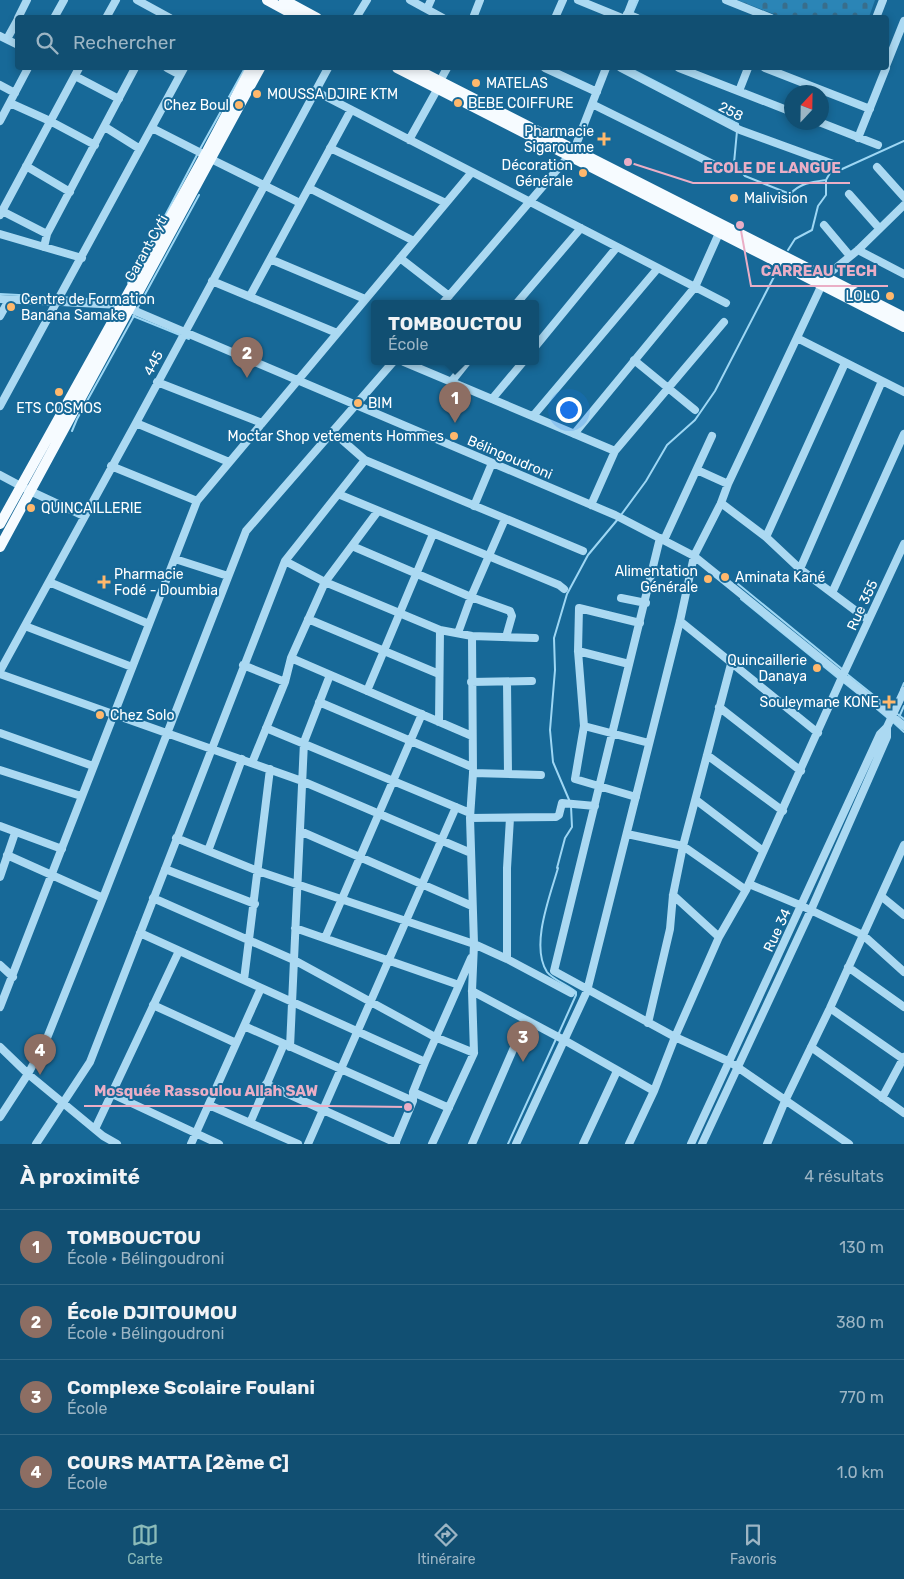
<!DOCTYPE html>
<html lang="fr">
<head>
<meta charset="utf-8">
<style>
	:root { --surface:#114f72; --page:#1a5677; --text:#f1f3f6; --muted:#9cb5c4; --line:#306684; --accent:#8bbbb9 }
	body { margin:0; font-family:Rubik,sans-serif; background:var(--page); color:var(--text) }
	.compass { position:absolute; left:784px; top:85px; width:45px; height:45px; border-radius:50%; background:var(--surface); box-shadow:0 2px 8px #0003; rotate:22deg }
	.you { position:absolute; left:568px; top:409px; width:18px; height:18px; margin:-12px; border:4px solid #fff; border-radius:50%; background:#1a73e8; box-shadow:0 0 0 8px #1a73e833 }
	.badge { display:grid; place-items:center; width:32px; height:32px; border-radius:50%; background:var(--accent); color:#fff; font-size:16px; font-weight:700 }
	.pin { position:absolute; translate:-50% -41px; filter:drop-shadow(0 1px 2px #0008) }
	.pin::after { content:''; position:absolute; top:26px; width:18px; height:15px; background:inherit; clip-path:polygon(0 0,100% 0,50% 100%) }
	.popup { position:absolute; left:371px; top:300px; width:168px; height:65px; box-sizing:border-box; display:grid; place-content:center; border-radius:5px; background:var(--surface); filter:drop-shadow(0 1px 4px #0005); font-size:16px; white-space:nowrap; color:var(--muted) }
	.popup b { font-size:19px; color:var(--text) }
	.popup::after { content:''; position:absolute; left:50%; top:100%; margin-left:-10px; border:10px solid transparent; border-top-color:var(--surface) }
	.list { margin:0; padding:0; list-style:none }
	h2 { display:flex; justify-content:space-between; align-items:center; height:65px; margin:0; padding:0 20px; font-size:21px }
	h2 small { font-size:16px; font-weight:400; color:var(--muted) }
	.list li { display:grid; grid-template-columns:32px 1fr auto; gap:15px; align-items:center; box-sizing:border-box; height:75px; padding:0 20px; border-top:1px solid var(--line) }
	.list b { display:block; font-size:19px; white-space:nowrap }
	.list p { margin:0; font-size:16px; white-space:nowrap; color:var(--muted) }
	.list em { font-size:16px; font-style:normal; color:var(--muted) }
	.icon { flex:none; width:28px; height:28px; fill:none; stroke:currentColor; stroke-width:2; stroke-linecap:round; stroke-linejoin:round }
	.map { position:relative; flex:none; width:904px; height:1144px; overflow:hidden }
	.search { position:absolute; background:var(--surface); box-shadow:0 2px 8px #0003; left:15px; right:15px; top:15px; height:55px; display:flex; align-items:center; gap:12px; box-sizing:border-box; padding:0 18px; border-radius:5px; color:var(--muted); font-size:19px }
	.sheet { height:365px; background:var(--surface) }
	nav { display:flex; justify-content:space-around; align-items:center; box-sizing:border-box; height:70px; border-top:1px solid var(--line); background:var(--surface); font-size:14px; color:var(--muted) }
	nav a { display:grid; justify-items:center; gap:2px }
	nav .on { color:var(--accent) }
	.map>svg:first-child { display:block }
	.cemetery { fill:url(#cemetery-stones) }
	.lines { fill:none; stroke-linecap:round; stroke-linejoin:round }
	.stream { stroke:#9ed7f4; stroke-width:2 }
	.minor { stroke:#abd9f2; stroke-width:8 }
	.major { stroke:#f6fbff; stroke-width:10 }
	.poi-dot { fill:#ffb86c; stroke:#176998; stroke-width:2 }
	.labels { text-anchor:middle; stroke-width:4; stroke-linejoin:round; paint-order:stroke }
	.poi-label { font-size:14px; fill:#fff; stroke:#176998; text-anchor:start }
	.street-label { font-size:14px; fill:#fff; stroke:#176998 }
	.leader { fill:none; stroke:#eaaec6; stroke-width:2 }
	.callout-dot { fill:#eaaec6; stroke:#176998; stroke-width:2 }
	.callout-label { font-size:15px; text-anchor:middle; font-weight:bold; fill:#eaaec6; stroke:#176998; stroke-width:4; stroke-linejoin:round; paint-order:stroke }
</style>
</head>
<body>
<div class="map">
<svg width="904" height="1144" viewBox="0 0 904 1144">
	<defs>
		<pattern id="cemetery-stones" width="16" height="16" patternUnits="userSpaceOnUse" patternTransform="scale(1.25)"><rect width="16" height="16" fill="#2b85b6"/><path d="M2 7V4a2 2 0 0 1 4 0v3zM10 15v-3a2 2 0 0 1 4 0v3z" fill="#386e8c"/></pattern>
	</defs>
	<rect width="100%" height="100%" fill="#176998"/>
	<path class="cemetery" d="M737 0H875L869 17H782Z"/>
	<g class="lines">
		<path class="stream" d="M632 14 638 0
			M629 68 738 124V126
			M737 131 734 163 745 176 790 194C801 183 811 182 826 180
			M200 149 245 68
			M156 233 198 153
			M788 250 795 239 812 230 818 206 826 195V180L830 173 840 170 904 141
			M128 283 153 239
			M0 294 56 297
			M61 297 101 300
			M137 309 199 195
			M133 316 180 335
			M184 337 189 339
			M72 431 77 419 135 314
			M621 515 646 481 667 445 695 420 715 391 778 269
			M738 584 842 669
			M741 599 838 678
			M847 674 892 710
			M842 681 866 700
			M901 690 904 683
			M877 709 889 719
			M896 713 904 719
			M900 715 904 706
			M893 722 904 732
			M570 802 553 762 550 730 555 670 554 638 567 594 588 555 618 519
			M557 868 565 838 572 827 571 806
			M558 868C550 896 530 946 547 972 552 979 569 986 576 992V995L558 1035
			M508 1144 556 1039"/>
		<path class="minor" d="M137 0 170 18
			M410 0 443 18
			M578 0 622 18
			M726 0 771 18
			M427 9 431 0
			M627 14 637 18
			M18 18 27 0
			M54 18 64 0
			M106 18 116 0
			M356 18 367 0
			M473 18 480 0
			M555 18 563 0
			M626 18 633 0
			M876 18 883 0
			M0 36 18 45
			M7 39 18 19
			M886 66 904 21
			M167 68 180 75
			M545 68 597 92
			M621 68 740 130 836 165
			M679 68 792 112
			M765 68 870 109
			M75 76 119 99
			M440 81 447 68
			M0 85 15 93
			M315 91 726 303
			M739 91 748 68
			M10 103 50 121 95 145
			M592 104 717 166
			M0 121 28 68
			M819 122 878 145
			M105 127 140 149
			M152 128 205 155
			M858 138 886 68
			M409 140 438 88
			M330 148 446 203
			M211 159 300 203
			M26 166 70 192
			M877 167 904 197
			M309 188 414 241
			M849 194 879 228
			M2 211 47 234
			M0 215 79 68
			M824 225 850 256
			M0 234 82 258
			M44 247 47 234 135 68
			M858 250 904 274
			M400 258 449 296
			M270 259 365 299
			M212 281 337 333
			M250 296 351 110
			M0 299 121 305 615 515 694 556 904 726
			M442 304 574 150 606 68
			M516 304 581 228
			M0 316 9 300
			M797 338 904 392
			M535 347 617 247
			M634 360 695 410
			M404 362 615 451
			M157 382 262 423
			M451 382 467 362
			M492 399 523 362
			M0 406 184 68
			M533 416 658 268
			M136 423 229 462
			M333 432 365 460 583 551
			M574 434 695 287 720 231
			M111 466 197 501
			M697 470 728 484
			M0 475 30 491 84 516
			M338 494 559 585 564 589
			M721 503 766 537 800 569 868 620
			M591 505 615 451 724 322
			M474 506 492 463
			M766 537 845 363
			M660 538 554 971 675 1037 730 1062 849 1144
			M664 540 712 436
			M352 546 471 597 510 611 512 616 506 637
			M175 559 228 576
			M285 561 325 582 440 630 472 636 535 638
			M800 569 882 381
			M49 582 149 624
			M832 593 904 434
			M621 598 646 603
			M308 619 439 674
			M680 621 818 733
			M25 626 132 667
			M458 633 471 597 505 519
			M578 651 629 664
			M291 658 472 736
			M243 665 285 682
			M0 671 136 423 328 68
			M0 674 302 781 471 853
			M471 682 532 681
			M507 682 508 774
			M367 691 433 534
			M319 702 472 767
			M719 707 801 771
			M439 722 440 630
			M584 726 649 743
			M266 728 470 813
			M0 733 93 766
			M707 755 783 811
			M252 763 285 682 291 658 325 582 378 511
			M0 770 81 796
			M473 773 541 775
			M636 797 575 779 584 726 578 651 579 608 640 623
			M696 800 763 851
			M470 818 556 817 559 815 562 803 595 806
			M0 826 62 849
			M300 831 472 906
			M627 834 683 846 746 890
			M176 838 258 871 474 944 507 959 571 993
			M208 851 242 759
			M7 855 103 898
			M165 869 255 904
			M0 877 15 833
			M749 884 802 906 863 935 904 972
			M673 895 719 937
			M881 896 904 915
			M153 898 294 960 435 1037 474 1053
			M295 928 459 985
			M140 933 425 1062
			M325 938 422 714
			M507 959V868L510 818
			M0 965 13 977
			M848 967 904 1007
			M244 980 270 769
			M472 991 564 1040 654 1091
			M153 1005 236 1043
			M0 1007 197 501 472 172
			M830 1008 903 1059
			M648 1023 670 929 673 895 683 846 731 664
			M244 1026 413 1101
			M0 1047 28 1074 103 1136 117 1144
			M290 1047 304 742 330 675
			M811 1047 904 1113
			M266 1084 396 1143
			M413 1092 449 1108
			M112 1094 219 1144
			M882 1098 904 1057
			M209 1105 298 1144
			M0 1117 28 1074 47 1038 103 898 246 531 393 362
			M250 1123 284 1044
			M95 1129 179 951
			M36 1144 90 1062 285 561 365 460
			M191 1144 261 988
			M308 1144 456 807
			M395 1144 413 1101V1092L425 1062 471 958
			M432 1144 474 1053 472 991 474 944 470 818 473 773 472 636
			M472 1144 526 1020
			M516 1144 587 991 680 621 694 556 721 503 728 484 826 276 858 250 904 205
			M583 1144 617 1071
			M629 1144 654 1091 675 1037 719 937 746 890 843 675 904 544
			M691 1144 880 734 887 727 904 691
			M702 1144 811 910 887 737V727
			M767 1144 785 1101 830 1008 904 845"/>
		<path class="major" d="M267 0 300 18
			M284 0 317 18
			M397 68 904 327
			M414 68 904 317
			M0 524 205 155 251 68
			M0 547 260 68"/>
	</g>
	<g class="poi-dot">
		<circle cx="476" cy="83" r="5"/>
		<circle cx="257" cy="94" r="5"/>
		<circle cx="458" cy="103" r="5"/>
		<circle cx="239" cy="105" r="5"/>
		<path d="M601.5 131.5h5v5h5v5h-5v5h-5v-5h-5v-5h5z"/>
		<circle cx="583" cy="173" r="5"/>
		<circle cx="734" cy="198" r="5"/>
		<circle cx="890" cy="296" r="5"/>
		<circle cx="11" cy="307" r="5"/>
		<circle cx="59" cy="392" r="5"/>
		<circle cx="358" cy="403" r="5"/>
		<circle cx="454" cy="436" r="5"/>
		<circle cx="31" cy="508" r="5"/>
		<circle cx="725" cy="577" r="5"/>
		<circle cx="708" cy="579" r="5"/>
		<path d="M101.5 574.5h5v5h5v5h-5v5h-5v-5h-5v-5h5z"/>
		<circle cx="817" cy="668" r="5"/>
		<path d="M886.5 694.5h5v5h5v5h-5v5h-5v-5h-5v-5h5z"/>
		<circle cx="100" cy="715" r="5"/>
	</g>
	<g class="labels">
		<g class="poi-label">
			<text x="486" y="88">MATELAS</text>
			<text x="267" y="99">MOUSSA DJIRE KTM</text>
			<text x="468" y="108">BEBE COIFFURE</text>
			<text x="229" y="110" text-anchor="end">Chez Boul</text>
			<text x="594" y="136" text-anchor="end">Pharmacie<tspan x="594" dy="16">Sigaroume</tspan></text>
			<text x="573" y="170" text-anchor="end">Décoration<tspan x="573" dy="16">Générale</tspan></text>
			<text x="744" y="203">Malivision</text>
			<text x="880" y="301" text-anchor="end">LOLO</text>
			<text x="21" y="304">Centre de Formation<tspan x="21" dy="16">Banana Samake</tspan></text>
			<text x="368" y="408">BIM</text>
			<text x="59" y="413" text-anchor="middle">ETS COSMOS</text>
			<text x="444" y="441" text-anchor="end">Moctar Shop vetements Hommes</text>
			<text x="41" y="513">QUINCAILLERIE</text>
			<text x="698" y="576" text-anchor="end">Alimentation<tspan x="698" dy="16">Générale</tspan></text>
			<text x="114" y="579">Pharmacie<tspan x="114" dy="16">Fodé - Doumbia</tspan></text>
			<text x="735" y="582">Aminata Kané</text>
			<text x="807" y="665" text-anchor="end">Quincaillerie<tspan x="807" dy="16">Danaya</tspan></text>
			<text x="879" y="707" text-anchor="end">Souleymane KONE</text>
			<text x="110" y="720">Chez Solo</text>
		</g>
		<g class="street-label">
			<text transform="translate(731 111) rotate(27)" y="5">258</text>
			<text transform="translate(146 248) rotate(-61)" y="5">Garant Cyti</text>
			<text transform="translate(153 363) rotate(-62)" y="5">445</text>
			<text transform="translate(510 457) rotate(23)" y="5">Bélingoudroni</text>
			<text transform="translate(862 605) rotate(-65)" y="5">Rue 355</text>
			<text transform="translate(777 930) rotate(-65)" y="5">Rue 34</text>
		</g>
	</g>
	<path class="leader" d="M628 162L693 183H850M740 225L751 286H888M408 1107L328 1106H84"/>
	<g class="callout-dot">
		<circle cx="628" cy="162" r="5"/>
		<circle cx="740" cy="225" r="5"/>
		<circle cx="408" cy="1107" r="5"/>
	</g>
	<g class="callout-label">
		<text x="772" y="173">ECOLE DE LANGUE</text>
		<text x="819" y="276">CARREAU TECH</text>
		<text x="206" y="1096">Mosquée Rassoulou Allah SAW</text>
	</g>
</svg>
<svg class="compass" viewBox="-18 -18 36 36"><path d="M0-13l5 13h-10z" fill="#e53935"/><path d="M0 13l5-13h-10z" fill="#9cb5c4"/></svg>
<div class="you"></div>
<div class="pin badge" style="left:455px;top:423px;background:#8d6e63">1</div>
<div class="popup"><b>TOMBOUCTOU</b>École</div>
<div class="pin badge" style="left:247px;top:378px;background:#8d6e63">2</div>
<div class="pin badge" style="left:523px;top:1062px;background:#8d6e63">3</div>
<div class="pin badge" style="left:40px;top:1075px;background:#8d6e63">4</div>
<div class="search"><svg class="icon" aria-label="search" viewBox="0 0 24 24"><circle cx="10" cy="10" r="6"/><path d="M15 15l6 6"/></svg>Rechercher</div>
</div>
<section class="sheet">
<h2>À proximité<small>4 résultats</small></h2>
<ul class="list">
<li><span class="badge" style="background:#8d6e63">1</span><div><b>TOMBOUCTOU</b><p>École · Bélingoudroni</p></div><em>130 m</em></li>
<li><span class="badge" style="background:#8d6e63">2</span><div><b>École DJITOUMOU</b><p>École · Bélingoudroni</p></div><em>380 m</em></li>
<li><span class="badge" style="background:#8d6e63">3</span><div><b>Complexe Scolaire Foulani</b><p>École</p></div><em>770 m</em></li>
<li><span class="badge" style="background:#8d6e63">4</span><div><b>COURS MATTA [2ème C]</b><p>École</p></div><em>1.0 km</em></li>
</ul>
</section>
<nav>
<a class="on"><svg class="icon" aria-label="map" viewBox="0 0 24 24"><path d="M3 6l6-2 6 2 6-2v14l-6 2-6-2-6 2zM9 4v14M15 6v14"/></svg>Carte</a>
<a><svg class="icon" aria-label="directions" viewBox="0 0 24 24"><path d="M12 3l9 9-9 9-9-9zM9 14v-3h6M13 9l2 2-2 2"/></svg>Itinéraire</a>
<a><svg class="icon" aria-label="saved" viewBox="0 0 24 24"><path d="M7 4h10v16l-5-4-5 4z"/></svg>Favoris</a>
</nav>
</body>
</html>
